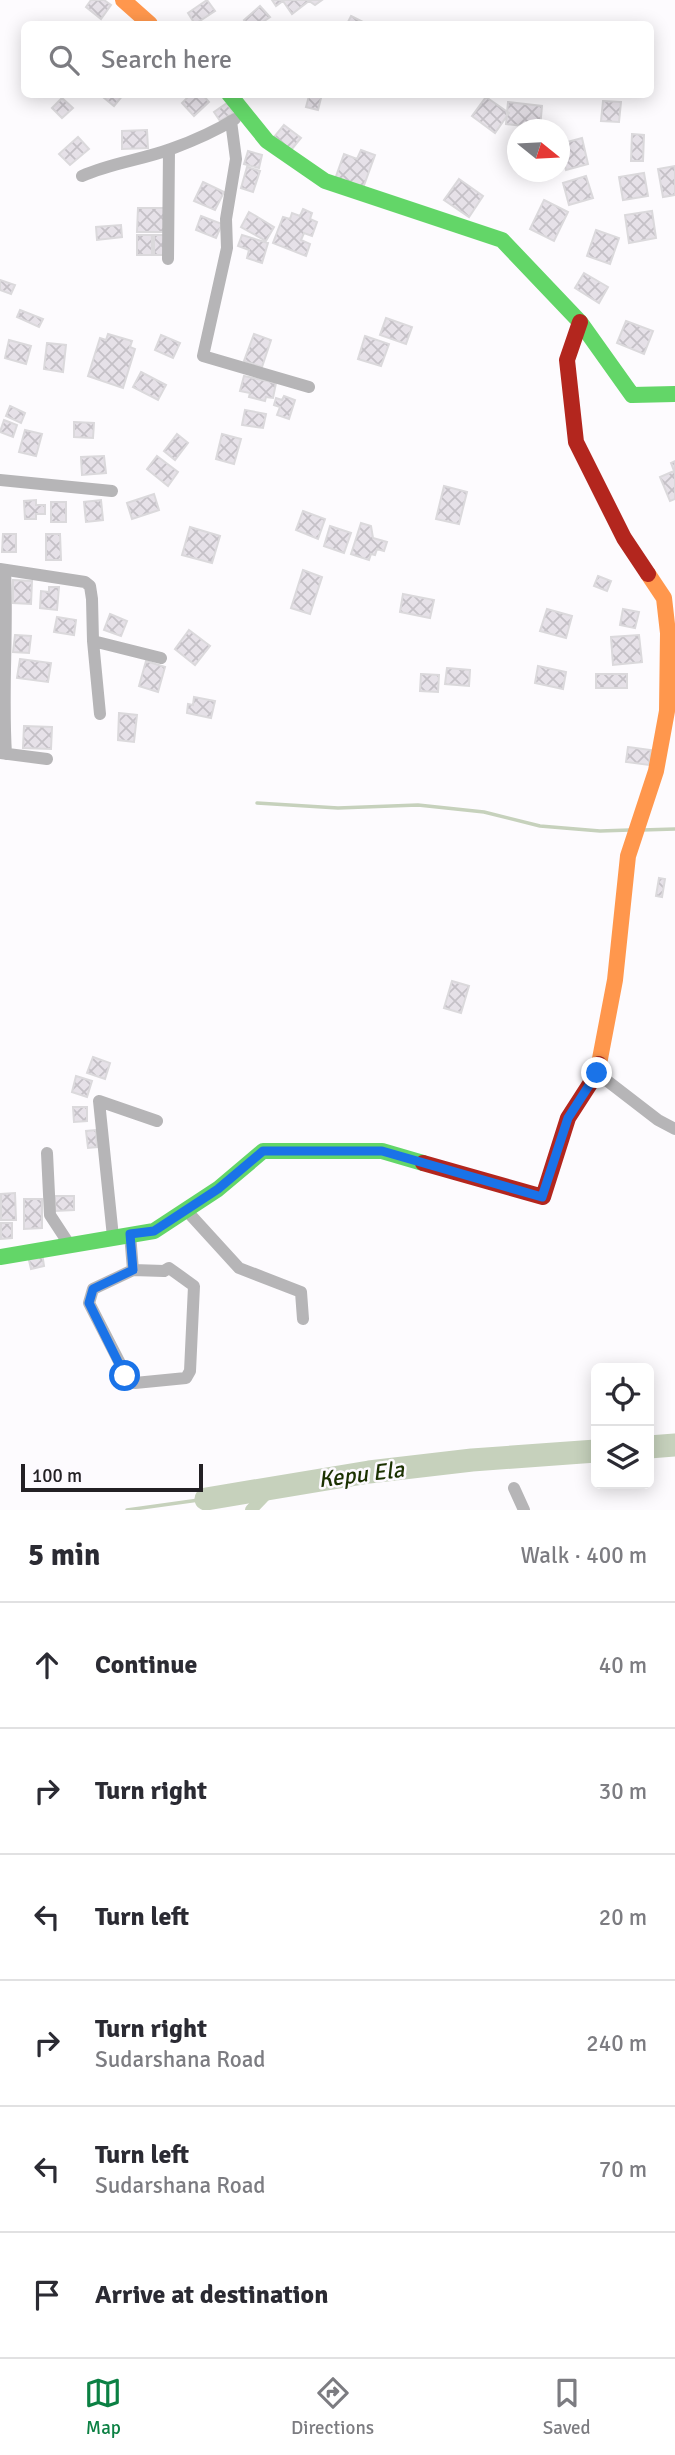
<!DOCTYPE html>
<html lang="en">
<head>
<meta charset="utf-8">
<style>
	:root { --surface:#fff; --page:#f7f7f7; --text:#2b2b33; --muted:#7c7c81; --line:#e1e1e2; --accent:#0b8043 }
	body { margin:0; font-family:Signika,sans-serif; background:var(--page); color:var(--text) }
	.controls { position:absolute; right:21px; bottom:21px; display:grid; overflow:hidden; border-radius:10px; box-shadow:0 4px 18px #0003 }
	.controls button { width:63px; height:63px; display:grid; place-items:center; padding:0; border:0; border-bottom:2px solid var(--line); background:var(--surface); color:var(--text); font:35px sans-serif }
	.compass { position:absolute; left:507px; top:119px; width:63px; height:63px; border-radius:50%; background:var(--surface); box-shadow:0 4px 18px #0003; rotate:108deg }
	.scale { position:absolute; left:21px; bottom:18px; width:182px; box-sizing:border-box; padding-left:7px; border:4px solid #232024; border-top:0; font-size:19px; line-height:24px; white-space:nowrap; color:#232024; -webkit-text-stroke:5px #fdfaff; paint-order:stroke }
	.stop { position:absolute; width:21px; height:21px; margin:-16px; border:5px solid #1a73e8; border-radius:50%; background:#fff }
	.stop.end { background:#1a73e8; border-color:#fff; box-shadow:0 2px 7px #0008 }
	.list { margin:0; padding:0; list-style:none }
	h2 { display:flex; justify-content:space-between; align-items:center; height:91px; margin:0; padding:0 28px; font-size:30px }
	h2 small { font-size:23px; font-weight:400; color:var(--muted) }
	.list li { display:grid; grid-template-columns:46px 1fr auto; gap:21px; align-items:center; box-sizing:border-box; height:126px; padding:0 28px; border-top:2px solid var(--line) }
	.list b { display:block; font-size:26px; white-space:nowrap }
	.list p { margin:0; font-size:23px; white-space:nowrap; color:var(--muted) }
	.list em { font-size:23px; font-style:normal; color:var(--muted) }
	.icon { flex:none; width:38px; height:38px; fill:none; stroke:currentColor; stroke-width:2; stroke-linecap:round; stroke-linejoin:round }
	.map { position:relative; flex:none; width:675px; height:1510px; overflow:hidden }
	.search { position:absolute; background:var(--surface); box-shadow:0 4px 18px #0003; left:21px; right:21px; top:21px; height:77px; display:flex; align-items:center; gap:18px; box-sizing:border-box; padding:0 24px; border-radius:10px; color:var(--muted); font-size:26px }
	.sheet { height:847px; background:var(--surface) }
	nav { display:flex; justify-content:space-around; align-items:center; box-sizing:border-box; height:98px; border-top:2px solid var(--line); background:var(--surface); font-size:19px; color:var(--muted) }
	nav a { display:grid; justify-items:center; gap:4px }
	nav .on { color:var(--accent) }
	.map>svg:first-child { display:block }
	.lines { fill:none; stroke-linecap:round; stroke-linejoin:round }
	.stream { stroke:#c6d1bc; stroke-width:3.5 }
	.canal { stroke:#c6d1bc; stroke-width:12 }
	.river { stroke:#c6d1bc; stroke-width:23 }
	.building { fill:url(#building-cross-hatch); stroke:#dbd9dc; stroke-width:2 }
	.street { stroke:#b6b5b7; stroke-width:12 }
	.fast { stroke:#63d668; stroke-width:16 }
	.slow { stroke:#ff974d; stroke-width:16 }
	.jam { stroke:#b3261e; stroke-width:16 }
	.route { stroke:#1a73e8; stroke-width:9 }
	.labels { text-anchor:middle; stroke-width:5; stroke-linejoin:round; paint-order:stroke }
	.water-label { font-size:23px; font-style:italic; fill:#1b3101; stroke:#fdfaff }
</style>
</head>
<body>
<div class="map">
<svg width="675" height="1510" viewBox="0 0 675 1510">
	<defs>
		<pattern id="building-cross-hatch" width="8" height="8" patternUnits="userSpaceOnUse" patternTransform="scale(1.75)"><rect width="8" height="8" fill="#e6e1e8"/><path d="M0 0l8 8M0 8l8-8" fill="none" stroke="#c5c1c7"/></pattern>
	</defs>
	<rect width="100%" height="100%" fill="#fdfbfe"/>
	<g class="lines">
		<path class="stream" d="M257 803 338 808 418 805 484 812 540 826 600 831 630 830
			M642 830 675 829
			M127 1510 206 1499"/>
		<path class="canal" d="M251 1510 272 1488"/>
		<path class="river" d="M649 1447 675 1445
			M206 1499 369 1472 472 1460 596 1451"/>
	</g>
	<path class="building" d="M91 0H104L111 5 101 19 86 7Z
		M207 0 215 11 195 24 188 13Z
		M272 0H322L315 5 309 1 292 14 283 1 276 6Z
		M260 6 270 17 260 24H248L244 20Z
		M351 16 363 22 362 24H347Z
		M105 94H122L123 95 114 106 103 97Z
		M191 94H202L209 102 194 116 182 103Z
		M303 94H322L318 110 306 107 309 96Z
		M486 97 509 113 495 133 472 116Z
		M62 98 73 108 62 118 52 108Z
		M603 101 621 102 619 122 601 121Z
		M508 102 542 106 540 128 506 124Z
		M227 103 233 113 220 121 214 112Z
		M284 125 301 138 291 150 274 137Z
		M147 130 148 148 122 149V131Z
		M632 134 644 135 643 161H631Z
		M78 137 89 149 70 165 59 154Z
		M582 138 588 164 566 170 560 144Z
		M361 150 375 155 363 188 335 179 344 154 357 159Z
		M248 151 262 155 259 168 244 164Z
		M675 166V195L663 197 658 169Z
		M247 167 260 171 253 192 241 188Z
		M644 173 648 196 623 200 619 177Z
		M586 176 593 198 569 205 563 183Z
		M459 179 483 196 469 217 444 200Z
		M203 182 224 192 215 210 194 201Z
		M544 200 568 212 554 241 530 229Z
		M138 208H166L165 232H137Z
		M303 209 312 213 310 219 317 222 312 236 304 233 301 240 310 244 306 256 273 243 283 217 290 219 292 213 300 216Z
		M652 211 656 238 629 243 625 215Z
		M249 212 274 227 266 241 241 227Z
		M201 216 222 224 216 238 196 230Z
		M121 225 122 237 97 240 96 227Z
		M596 230 619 238 610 264 587 256Z
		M137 235H152V255H137Z
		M154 235H165V255H154Z
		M242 235 268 243 262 263 247 258 249 250 238 246Z
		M584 273 608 287 599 303 575 288Z
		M0 280 15 285 11 294 0 290Z
		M20 310 43 319 39 327 17 317Z
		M386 318 412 327 406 344 380 335Z
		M626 321 653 331 644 354 617 343Z
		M108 334 132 341 130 347 135 349 123 388 88 376 100 338 106 340Z
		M254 334 271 340 262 367 244 361Z
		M161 335 180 343 173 358 155 350Z
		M365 336 389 344 381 366 358 359Z
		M9 340 31 346 26 364 5 358Z
		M47 343 66 345 63 372 44 369Z
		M141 372 166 385 158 400 133 387Z
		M244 376 276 383 273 398 266 397 265 401 249 397 250 393 240 391Z
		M284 396 295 400 289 419 277 415 280 407 274 405 276 398 282 400Z
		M10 406 25 413 21 423 6 416Z
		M245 410 266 414 263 428 242 425Z
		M4 420 17 425 13 437 0 432Z
		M74 422 94 423 93 438 74 437Z
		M25 430 42 434 36 456 19 452Z
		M177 434 188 443 175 460 164 451Z
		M222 434 241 439 234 464 216 459Z
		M104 456 106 473 82 475 81 457Z
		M157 456 178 472 168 486 147 469Z
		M675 461V499L670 501 660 477 674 471 671 463Z
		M444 486 467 492 459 524 436 519Z
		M154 494 159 510 132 519 127 503Z
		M36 500V505H45V514H36V519H25L24 501Z
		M101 500 103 520 86 522 84 502Z
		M51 502H66V522H51Z
		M303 511 325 519 318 539 296 530Z
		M361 523 371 526 373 538 387 542 384 551 377 549 375 555 371 554 369 560 351 554Z
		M330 526 351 533 344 553 324 546Z
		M190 527 220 536 212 563 182 555Z
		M3 534H16V552H2Z
		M46 534H60L61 560H46Z
		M303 570 322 577 310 614 291 608Z
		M598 576 611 581 607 591 594 586Z
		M13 580 32 581 31 604 13 603Z
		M49 587H59L57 610 40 608 41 591 49 592Z
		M403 594 434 600 430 618 400 612Z
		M547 609 572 616 566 638 540 631Z
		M623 609 639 612 635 628 620 625Z
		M110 614 127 621 121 636 104 630Z
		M57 617 76 620 74 635 54 632Z
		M189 630 210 646 195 665 175 649Z
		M15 635 31 636 29 653 13 652Z
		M639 635 642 662 613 665 611 637Z
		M20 659 51 663 48 682 17 678Z
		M146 661 165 667 158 692 139 686Z
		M538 666 566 672 563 689 535 683Z
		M447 668 470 670 469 686 445 684Z
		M421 674 439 675 438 692 420 691Z
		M596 674H627V688H596Z
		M194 697 215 701 211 718 187 713 188 704 193 705Z
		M119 713 137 715 134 742 118 740Z
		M24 726 52 727 51 749 23 748Z
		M628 747 651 750 649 765 626 762Z
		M659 878 665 879 662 897 656 896Z
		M452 981 469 986 461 1013 444 1008Z
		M93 1057 110 1063 105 1079 87 1073Z
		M76 1076 92 1081 87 1097 72 1092Z
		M73 1107H87V1121L74 1122Z
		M96 1130 97 1147 88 1148 86 1131Z
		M15 1193 16 1220H1V1194Z
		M55 1196H74V1210L55 1211Z
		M24 1199H42V1228L24 1229Z
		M1 1223H12V1238L1 1239Z
		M42 1253 44 1266 31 1269 28 1256Z"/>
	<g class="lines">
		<path class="street" d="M231 121 236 159 226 219 227 248 203 356 309 387
			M82 176C111 163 141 160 171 149 193 141 214 132 235 119
			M168 259 169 150
			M0 480 112 491
			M0 569 85 582 90 586 92 599 93 641 100 714
			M5 570C8 631 2 693 6 754
			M93 641 161 658
			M0 753 47 759
			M597 1073 658 1120 675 1129
			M47 1153 50 1215 69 1244
			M186 1210 239 1268 301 1292 303 1319
			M130 1234 133 1270 164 1271 169 1268 194 1286 190 1371 186 1378 135 1383 126 1375 89 1303 93 1289 133 1270
			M113 1237 99 1101 157 1121
			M514 1488 524 1510"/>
		<path class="fast" d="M229 94 267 141 325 181 502 240 580 322 632 395 675 394
			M0 1257 154 1231 218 1189 263 1151H382L423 1163"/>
		<path class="slow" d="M123 0 150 24
			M599 1064 615 980 628 856 656 771 667 711 668 633 664 598 648 574"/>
		<path class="jam" d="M580 322 567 360 576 442 624 538 648 574
			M423 1163 543 1197 568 1118 597 1073 599 1064"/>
	</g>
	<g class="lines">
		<path class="route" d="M125 1376 89 1303 93 1289 133 1270 130 1234 154 1231 218 1189 263 1151H382L542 1197 568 1118 597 1073"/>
	</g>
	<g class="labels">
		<g class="water-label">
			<text transform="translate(361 1474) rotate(-7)" y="8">Kepu Ela</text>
		</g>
	</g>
</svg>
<div class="controls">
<button><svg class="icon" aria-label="locate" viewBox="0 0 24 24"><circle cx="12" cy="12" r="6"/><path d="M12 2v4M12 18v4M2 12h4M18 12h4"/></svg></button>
<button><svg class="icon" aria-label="layers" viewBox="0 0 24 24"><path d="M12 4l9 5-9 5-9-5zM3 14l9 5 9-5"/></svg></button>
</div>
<svg class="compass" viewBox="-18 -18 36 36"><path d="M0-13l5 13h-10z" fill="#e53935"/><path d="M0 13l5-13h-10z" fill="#7c7c81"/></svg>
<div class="scale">100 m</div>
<div class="stop" style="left:125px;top:1376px"></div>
<div class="stop end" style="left:597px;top:1073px"></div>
<div class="search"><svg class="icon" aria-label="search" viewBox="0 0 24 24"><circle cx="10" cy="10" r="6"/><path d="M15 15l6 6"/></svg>Search here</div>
</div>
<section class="sheet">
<h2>5 min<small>Walk · 400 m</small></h2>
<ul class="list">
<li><svg class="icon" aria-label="ahead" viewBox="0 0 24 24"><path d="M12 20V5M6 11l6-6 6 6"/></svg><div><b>Continue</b></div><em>40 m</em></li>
<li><svg class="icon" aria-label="right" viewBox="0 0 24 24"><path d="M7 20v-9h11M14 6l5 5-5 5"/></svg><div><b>Turn right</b></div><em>30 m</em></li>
<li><svg class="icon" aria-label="left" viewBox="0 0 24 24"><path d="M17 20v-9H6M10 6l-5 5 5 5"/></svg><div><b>Turn left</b></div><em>20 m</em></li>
<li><svg class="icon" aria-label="right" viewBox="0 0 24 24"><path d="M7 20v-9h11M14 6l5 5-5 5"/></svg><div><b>Turn right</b><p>Sudarshana Road</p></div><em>240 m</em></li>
<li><svg class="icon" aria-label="left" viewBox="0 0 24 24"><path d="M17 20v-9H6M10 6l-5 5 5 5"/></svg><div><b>Turn left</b><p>Sudarshana Road</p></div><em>70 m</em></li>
<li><svg class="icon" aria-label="arrive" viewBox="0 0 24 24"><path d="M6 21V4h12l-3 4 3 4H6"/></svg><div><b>Arrive at destination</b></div></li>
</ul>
</section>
<nav>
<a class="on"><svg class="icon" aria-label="map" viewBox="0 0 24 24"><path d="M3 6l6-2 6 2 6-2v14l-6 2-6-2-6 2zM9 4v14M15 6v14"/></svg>Map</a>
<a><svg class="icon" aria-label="directions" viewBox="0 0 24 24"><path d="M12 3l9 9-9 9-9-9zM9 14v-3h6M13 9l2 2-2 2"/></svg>Directions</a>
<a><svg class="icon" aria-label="saved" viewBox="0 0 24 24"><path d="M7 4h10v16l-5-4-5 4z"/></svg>Saved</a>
</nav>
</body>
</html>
